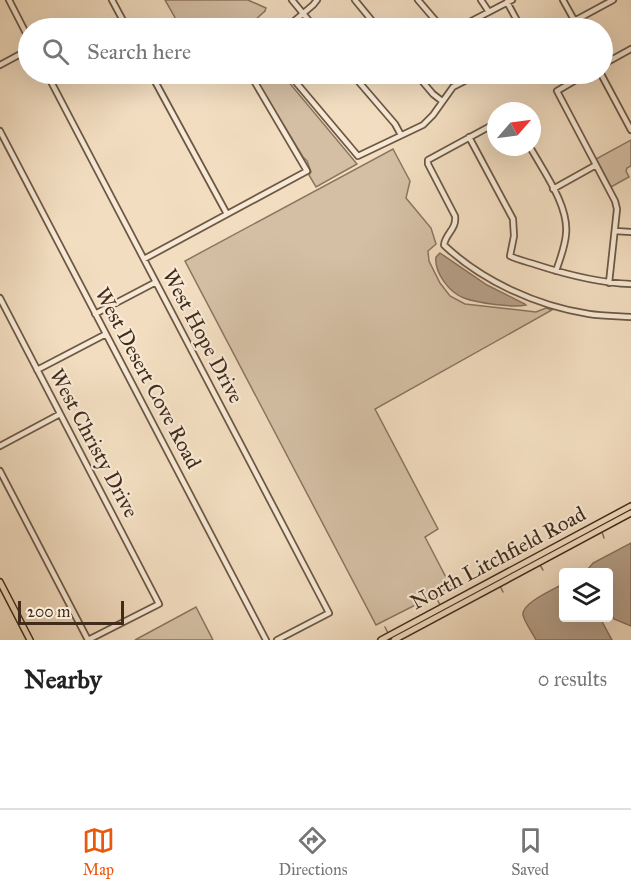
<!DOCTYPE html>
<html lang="en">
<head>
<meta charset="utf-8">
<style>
	:root { --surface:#fff; --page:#f6f6f6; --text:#222; --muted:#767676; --line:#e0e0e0; --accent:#ea580c }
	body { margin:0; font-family:"IM FELL Great Primer",serif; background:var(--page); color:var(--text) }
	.controls { position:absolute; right:18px; bottom:18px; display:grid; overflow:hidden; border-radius:6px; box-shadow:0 6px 24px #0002 }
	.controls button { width:54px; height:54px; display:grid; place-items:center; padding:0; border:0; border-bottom:2px solid var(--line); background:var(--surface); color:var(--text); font:30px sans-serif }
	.compass { position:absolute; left:487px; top:102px; width:54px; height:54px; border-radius:50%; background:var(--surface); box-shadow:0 6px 24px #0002; rotate:62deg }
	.scale { position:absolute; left:18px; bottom:15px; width:106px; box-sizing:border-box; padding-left:6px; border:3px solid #412b1b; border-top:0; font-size:16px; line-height:21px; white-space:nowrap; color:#412b1b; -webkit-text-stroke:4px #f7e9d6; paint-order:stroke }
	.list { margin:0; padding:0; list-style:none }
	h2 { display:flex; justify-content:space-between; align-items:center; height:78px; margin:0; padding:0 24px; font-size:26px }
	h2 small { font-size:20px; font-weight:400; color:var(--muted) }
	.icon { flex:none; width:33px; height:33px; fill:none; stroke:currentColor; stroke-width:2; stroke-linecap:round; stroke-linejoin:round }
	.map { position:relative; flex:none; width:631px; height:640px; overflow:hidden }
	.search { position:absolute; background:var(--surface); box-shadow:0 6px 24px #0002; left:18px; right:18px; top:18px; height:66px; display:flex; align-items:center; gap:15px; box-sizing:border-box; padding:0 21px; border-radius:33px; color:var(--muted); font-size:22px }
	.sheet { height:168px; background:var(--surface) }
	nav { display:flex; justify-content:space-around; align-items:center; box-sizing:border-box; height:84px; border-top:2px solid var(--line); background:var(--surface); font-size:16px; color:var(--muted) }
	nav a { display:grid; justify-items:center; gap:3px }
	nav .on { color:var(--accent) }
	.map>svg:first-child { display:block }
	.green { fill:#d4bfa4; stroke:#8a7560; stroke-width:1.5 }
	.water { fill:#b6a088; stroke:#87715c; stroke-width:1.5 }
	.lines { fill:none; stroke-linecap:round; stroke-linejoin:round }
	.stream { stroke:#87715c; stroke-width:1.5 }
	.minor-casing { stroke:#6d5844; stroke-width:8 }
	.major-casing { stroke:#412b1b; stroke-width:8 }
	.minor { stroke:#f7e9d6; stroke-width:4.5 }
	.major { stroke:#f2ddc0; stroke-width:5 }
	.labels { text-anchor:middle; stroke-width:4.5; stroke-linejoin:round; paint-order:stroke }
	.street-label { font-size:21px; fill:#412b1b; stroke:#f7e9d6 }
</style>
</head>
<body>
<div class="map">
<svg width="631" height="640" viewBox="0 0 631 640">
	<rect width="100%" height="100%" fill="#f2ddc0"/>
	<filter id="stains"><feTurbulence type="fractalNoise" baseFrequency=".00333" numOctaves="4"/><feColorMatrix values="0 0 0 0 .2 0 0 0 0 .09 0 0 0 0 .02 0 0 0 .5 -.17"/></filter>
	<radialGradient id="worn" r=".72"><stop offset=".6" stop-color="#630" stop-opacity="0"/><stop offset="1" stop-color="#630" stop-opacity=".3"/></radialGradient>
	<path class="green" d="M165 0H248L266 8 265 11 254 21 259 28H228L225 22 216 19 205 28H181Z
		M253 74H282L357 164 316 187 309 175 311 172 307 161 303 157Z
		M631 140V166L627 168 626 171 629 177 611 187 596 159Z
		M393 149 410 181 406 198 431 228 436 244 428 251 429 261 440 283 450 296 465 304 536 312 546 308 552 310 375 409 438 529 425 537 451 587 376 625 185 261Z
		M196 607 213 640H135Z"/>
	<path class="water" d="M440 253 487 285 525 304 526 305C514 308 477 303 464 298 450 293 434 273 436 257Z
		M631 543V626L614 619 609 610 608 572H590L588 569 593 563Z
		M563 584 564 618H600L612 640H536C533 634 524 621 523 615 521 603 555 589 563 584Z"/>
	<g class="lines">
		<path class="stream" d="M602 532 604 538
			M540 565 543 570
			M500 586 503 592
			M437 599 440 605
			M385 627 388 633"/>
		<g class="minor-casing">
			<path id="minor" d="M9 0 28 37
				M112 0 127 28
				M292 0 315 28
				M355 0 378 28
				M418 0 442 28
				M481 0 489 12
				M563 0 573 18 576 20 613 0
				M507 2 521 28
				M210 28 218 23 222 25 224 28
				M286 28 313 5 317 0
				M458 28 512 0
				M0 65 28 50
				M602 65 631 49
				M47 74 329 613 277 640
				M151 74 227 214
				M289 74 358 156 423 125 433 115 453 87 478 74
				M352 74 395 124 401 135
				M416 74 433 94 442 101
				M586 74 557 91 615 201 617 209 609 283
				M601 74 631 130
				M496 123 428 160V164L455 216C457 229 445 234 444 245 482 281 537 306 589 314 603 316 617 316 631 317
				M0 131 266 640
				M469 137 513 219 514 236 510 256C518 260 528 262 537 265 568 275 599 283 631 284
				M530 147C544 172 569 206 566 234 565 247 560 259 556 271
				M553 189 596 165
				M615 231 631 232
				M144 259 307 171 250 74
				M0 298 159 604 88 640
				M95 314 156 282
				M37 370 106 334
				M0 446 60 414
				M0 471 88 640"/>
		</g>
		<g class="major-casing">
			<path id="major" d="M0 582 30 640
				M381 640 631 506
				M394 640 631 513"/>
		</g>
		<use href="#minor" class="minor"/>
		<use href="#major" class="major"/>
	</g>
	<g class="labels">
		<g class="street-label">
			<text transform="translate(203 336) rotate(62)" y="7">West Hope Drive</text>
			<text transform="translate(148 378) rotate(62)" y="7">West Desert Cove Road</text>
			<text transform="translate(94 443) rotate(62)" y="7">West Christy Drive</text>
			<text transform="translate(498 558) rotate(-28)" y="7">North Litchfield Road</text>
		</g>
	</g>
	<rect width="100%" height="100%" filter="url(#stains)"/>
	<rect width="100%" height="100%" fill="url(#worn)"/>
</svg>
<div class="controls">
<button><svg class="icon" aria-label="layers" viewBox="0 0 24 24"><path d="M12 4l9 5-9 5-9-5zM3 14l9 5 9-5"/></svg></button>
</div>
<svg class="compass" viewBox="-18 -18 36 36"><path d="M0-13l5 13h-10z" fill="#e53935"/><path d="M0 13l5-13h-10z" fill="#767676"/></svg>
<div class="scale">200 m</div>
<div class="search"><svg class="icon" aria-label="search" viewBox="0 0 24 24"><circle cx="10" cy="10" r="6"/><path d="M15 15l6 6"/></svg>Search here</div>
</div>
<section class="sheet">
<h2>Nearby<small>0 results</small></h2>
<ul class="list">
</ul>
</section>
<nav>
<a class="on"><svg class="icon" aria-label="map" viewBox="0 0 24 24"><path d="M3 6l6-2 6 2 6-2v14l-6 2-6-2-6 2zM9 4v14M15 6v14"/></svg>Map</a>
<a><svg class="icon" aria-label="directions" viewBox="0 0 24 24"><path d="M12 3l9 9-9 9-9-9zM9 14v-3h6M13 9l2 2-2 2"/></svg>Directions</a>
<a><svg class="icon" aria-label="saved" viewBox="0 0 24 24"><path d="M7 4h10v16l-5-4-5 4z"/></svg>Saved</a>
</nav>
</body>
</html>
